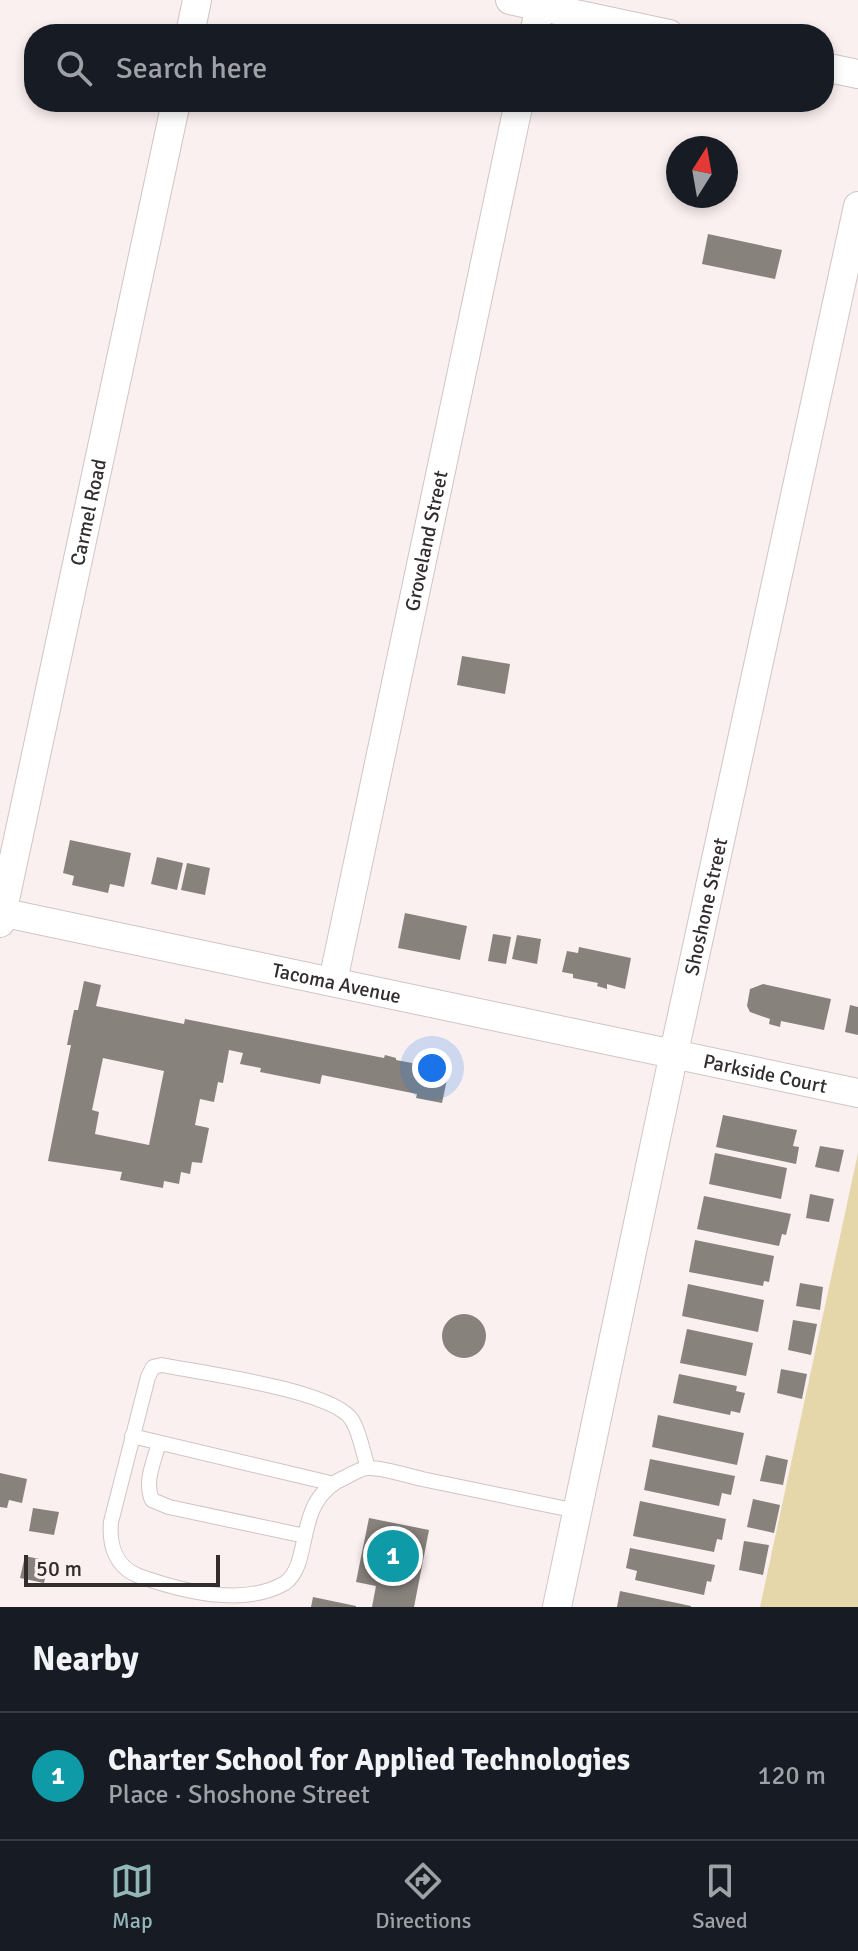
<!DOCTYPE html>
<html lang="en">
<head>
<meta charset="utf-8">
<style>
	:root { --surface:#171b24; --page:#242831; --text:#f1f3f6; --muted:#9ea1a6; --line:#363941; --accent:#93b7b8 }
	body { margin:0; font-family:Signika,sans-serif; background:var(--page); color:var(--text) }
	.compass { position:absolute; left:666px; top:136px; width:72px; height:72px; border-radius:50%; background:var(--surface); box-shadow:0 4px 12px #0003; rotate:11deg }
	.scale { position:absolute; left:24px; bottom:20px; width:196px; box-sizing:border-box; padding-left:8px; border:4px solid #322e2e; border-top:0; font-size:22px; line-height:28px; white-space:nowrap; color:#322e2e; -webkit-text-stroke:6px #faf0ef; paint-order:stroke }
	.you { position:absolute; left:432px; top:1068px; width:28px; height:28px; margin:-20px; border:6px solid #fff; border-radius:50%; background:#1a73e8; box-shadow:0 0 0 12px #1a73e833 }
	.badge { display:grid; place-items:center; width:52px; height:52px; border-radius:50%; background:var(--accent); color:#fff; font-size:26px; font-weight:700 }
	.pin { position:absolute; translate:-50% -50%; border:4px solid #fff; box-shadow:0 2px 8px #0006 }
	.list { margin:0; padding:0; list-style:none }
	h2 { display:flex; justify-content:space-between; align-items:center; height:104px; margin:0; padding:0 32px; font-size:34px }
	h2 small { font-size:26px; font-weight:400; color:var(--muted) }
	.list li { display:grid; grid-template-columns:52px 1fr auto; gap:24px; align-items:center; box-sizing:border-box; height:128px; padding:0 32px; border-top:2px solid var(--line) }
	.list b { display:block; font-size:30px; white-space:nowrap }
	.list p { margin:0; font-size:26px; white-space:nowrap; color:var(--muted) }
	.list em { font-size:26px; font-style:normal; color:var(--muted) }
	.icon { flex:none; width:44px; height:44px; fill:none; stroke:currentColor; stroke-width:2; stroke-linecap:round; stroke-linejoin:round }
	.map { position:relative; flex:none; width:858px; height:1607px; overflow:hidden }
	.search { position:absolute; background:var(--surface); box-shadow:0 4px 12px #0003; left:24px; right:24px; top:24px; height:88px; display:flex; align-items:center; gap:20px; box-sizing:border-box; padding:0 28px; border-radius:32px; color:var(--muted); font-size:30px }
	.sheet { height:232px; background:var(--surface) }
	nav { display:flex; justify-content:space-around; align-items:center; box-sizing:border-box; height:112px; border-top:2px solid var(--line); background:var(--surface); font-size:22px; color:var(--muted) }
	nav a { display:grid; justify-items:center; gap:4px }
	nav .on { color:var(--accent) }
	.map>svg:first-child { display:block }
	.green { fill:#e5d7a9 }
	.building { fill:#88827d; fill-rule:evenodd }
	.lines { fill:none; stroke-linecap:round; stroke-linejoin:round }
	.lane-casing { stroke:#cfc5c5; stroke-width:16 }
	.street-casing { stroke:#cfc5c5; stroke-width:30 }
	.lane { stroke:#fff; stroke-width:14 }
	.street { stroke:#fff; stroke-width:28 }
	.labels { text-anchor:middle; stroke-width:6; stroke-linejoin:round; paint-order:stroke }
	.street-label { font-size:20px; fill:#322e2e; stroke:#faf0ef }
</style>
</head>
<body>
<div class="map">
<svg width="858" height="1607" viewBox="0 0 858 1607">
	<rect width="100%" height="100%" fill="#faf0ef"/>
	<path class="green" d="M858 1153V1607H760Z"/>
	<path class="building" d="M708 234 782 250 775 279 702 264Z
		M462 656 510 664 505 694 457 685Z
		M70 840 131 853 124 887 110 884 108 893 72 885 74 876 63 873Z
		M157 857 183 863 177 890 151 884Z
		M187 863 210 868 205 895 181 890Z
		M405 913 467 926 460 960 398 948Z
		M493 934 511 937 506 964 488 961Z
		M517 935 541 939 537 964 512 959Z
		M579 947 631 958 625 989 607 984V989L597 986 598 983 573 978V974L562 972 567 951 578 953Z
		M84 981 101 985 96 1006 184 1024 185 1019 384 1058 385 1055 396 1058V1060L449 1070 442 1103 416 1098 417 1094 322 1075 320 1084 260 1072 261 1068 240 1064 243 1053 229 1050 223 1083 218 1082 214 1102 200 1099 195 1125 209 1128 202 1163 192 1162 190 1174 181 1172 179 1184 164 1181 163 1188 120 1180 122 1172 48 1161 71 1045H67L74 1010H78ZM103 1058 164 1071 149 1145 95 1134 99 1112 92 1110Z
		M763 984 831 999 824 1030 781 1021 780 1027 769 1024 770 1019 750 1012 747 1006 750 989Z
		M850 1005 858 1007V1035L845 1032Z
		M723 1115 797 1130 793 1146 799 1147 796 1164 716 1147Z
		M820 1146 844 1150 839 1172 815 1167Z
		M715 1153 787 1168 781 1199 709 1184Z
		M810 1194 834 1199 829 1222 806 1218Z
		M704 1196 791 1214 786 1235 782 1234 779 1246 697 1229Z
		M695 1240 774 1256 769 1282 764 1281 763 1286 689 1272Z
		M800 1283 823 1287 820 1310 796 1306Z
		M688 1284 764 1300 758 1332 682 1316Z
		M442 1336a22 22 0 1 1 44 0a22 22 0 1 1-44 0Z
		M793 1320 817 1324 811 1355 788 1350Z
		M687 1329 753 1343 746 1376 680 1363Z
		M781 1369 807 1374 802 1399 777 1393Z
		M679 1374 737 1386 736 1391 745 1393 740 1413 731 1411 730 1415 673 1403Z
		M658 1415 744 1433 737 1465 652 1447Z
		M766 1455 788 1460 783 1485 760 1481Z
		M650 1459 735 1476 731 1495 722 1493 719 1506 644 1490Z
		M0 1473 27 1479 22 1503 9 1500 7 1508 0 1507Z
		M753 1499 780 1505 774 1533 747 1527Z
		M640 1501 726 1519 722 1540 717 1539 714 1552 633 1536Z
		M33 1508 59 1512 54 1535 29 1531Z
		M369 1518 429 1530 414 1607H372L376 1586 356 1582Z
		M744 1541 769 1545 763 1575 739 1570Z
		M630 1548 715 1565 711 1582 707 1581 704 1595 635 1580 637 1571 626 1568Z
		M25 1556 49 1561 44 1583 20 1578Z
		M620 1591 691 1606V1607H617Z
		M313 1597 356 1606V1607H311Z"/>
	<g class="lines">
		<g class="lane-casing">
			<path id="lane" d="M132 1436 330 1483
				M159 1443C154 1461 144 1482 152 1500L169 1507 305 1536
				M368 1468C363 1453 360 1433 352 1420 333 1390 201 1373 162 1365L153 1367 148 1377 111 1522C109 1544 115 1567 139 1576 181 1591 244 1607 285 1583 314 1562 292 1499 346 1477 352 1474 361 1468 368 1468 382 1467 408 1476 422 1479 474 1490 525 1500 577 1511"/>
		</g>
		<g class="street-casing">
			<g id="street">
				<path d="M510 0 669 34"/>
				<path d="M190 34 197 0"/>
				<path d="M534 34 541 0"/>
				<path d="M824 67 858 74"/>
				<path id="s1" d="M0 912 858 1093"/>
				<path id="s2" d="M0 923 176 102"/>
				<path id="s3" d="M333 981 519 102"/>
				<path id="s4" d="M557 1607 678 1034 858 206"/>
			</g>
		</g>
		<use href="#lane" class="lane"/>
		<use href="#street" class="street"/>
	</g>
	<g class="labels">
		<g class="street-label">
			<text dy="7" stroke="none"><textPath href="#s2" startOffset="420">Carmel Road</textPath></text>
			<text dy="7" stroke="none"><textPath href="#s3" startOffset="450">Groveland Street</textPath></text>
			<text dy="7" stroke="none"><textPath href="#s4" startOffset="716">Shoshone Street</textPath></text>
			<text dy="7" stroke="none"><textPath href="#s1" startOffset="344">Tacoma Avenue</textPath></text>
			<text dy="7" stroke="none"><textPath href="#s1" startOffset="782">Parkside Court</textPath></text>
		</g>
	</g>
</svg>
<svg class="compass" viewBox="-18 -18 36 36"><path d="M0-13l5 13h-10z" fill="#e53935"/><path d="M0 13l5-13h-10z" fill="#9ea1a6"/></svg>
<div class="scale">50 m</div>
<div class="you"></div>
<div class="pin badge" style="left:393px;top:1556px;background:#0f9aa8">1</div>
<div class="search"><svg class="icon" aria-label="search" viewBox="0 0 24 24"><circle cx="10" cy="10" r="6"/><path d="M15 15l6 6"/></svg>Search here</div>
</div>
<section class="sheet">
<h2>Nearby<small></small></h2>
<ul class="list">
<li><span class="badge" style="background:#0f9aa8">1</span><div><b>Charter School for Applied Technologies</b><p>Place · Shoshone Street</p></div><em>120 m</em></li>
</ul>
</section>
<nav>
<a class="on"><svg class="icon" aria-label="map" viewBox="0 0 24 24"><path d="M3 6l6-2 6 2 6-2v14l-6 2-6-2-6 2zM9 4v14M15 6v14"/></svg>Map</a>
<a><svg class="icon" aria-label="directions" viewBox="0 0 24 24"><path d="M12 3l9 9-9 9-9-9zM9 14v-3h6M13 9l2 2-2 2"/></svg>Directions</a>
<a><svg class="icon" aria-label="saved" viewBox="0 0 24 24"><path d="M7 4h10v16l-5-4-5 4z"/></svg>Saved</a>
</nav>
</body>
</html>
